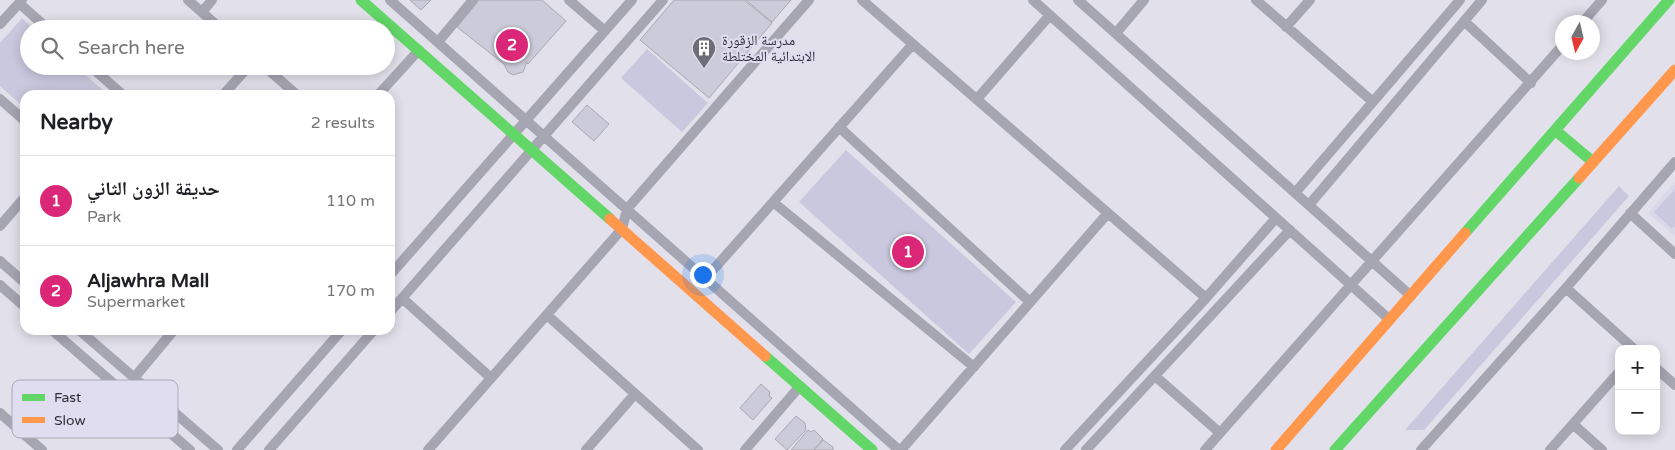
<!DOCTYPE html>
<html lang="en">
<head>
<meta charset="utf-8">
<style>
	:root { --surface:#fff; --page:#f6f6f6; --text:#202124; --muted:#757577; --line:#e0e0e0; --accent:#db2777 }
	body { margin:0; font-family:"Varela Round","Noto Naskh Arabic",sans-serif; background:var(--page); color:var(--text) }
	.controls { position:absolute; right:15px; bottom:15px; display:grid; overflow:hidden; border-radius:10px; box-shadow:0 2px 12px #0003 }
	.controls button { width:45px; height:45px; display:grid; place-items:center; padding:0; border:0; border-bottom:1px solid var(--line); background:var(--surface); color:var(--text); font:25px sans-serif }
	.compass { position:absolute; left:1555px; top:15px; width:45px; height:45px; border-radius:50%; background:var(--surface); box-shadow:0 2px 12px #0003; rotate:188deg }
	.you { position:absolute; left:702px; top:274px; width:18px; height:18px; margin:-12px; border:4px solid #fff; border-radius:50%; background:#1a73e8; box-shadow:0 0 0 8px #1a73e833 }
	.badge { display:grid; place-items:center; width:32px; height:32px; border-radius:50%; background:var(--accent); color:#fff; font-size:16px; font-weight:700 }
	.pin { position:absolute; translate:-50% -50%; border:2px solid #fff; box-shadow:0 1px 5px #0006 }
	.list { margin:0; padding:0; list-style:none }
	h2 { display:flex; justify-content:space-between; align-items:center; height:65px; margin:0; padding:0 20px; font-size:21px }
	h2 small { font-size:16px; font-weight:400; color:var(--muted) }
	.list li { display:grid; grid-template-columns:32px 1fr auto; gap:15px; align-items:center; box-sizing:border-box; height:90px; padding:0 20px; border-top:1px solid var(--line) }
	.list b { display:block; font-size:19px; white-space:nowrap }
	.list p { margin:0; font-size:16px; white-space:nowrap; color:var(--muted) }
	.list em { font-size:16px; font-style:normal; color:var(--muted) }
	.icon { flex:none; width:28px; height:28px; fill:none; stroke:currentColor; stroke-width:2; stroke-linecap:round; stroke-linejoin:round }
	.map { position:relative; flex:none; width:1675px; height:450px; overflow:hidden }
	.search { position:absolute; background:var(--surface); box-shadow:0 2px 12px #0003; left:20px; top:20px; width:375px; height:55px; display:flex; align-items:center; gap:12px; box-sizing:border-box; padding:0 18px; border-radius:28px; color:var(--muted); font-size:19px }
	.panel { position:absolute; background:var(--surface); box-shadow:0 2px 12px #0003; left:20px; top:90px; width:375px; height:245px; border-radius:15px }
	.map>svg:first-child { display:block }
	.built { fill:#d9d7ea }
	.green { fill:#cac8de }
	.building { fill:#cccbd9; stroke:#aaa9b1 }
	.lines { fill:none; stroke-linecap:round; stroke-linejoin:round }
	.street { stroke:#a6a5b2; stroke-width:10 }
	.fast { stroke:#63d668; stroke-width:11 }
	.slow { stroke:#ff974d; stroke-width:11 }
	.labels { text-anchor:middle; stroke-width:4; stroke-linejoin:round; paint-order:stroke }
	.poi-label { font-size:14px; fill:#302f36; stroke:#dfddef; text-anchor:start }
	.key { fill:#dfddef; stroke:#aaa9b8; stroke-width:1 }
	.key-label { font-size:14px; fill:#302f36 }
</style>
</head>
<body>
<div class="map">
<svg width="1675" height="450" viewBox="0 0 1675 450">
	<rect width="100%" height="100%" fill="#e2e1eb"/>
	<path class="built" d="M1675 182V236L1648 213Z"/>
	<path class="green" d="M22 18 34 29H29V66H76L108 95H25V108L0 86V43Z
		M647 49 708 103 682 132 621 78Z
		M846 150 1016 302 969 354 799 202Z
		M1619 186 1629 196 1424 430H1405Z
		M1675 189V226L1672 229 1654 212Z"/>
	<path class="building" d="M410 0H431L421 10Z
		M479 0H542L566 21 528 64 527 62 523 72 513 75 508 72 504 64 457 27Z
		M674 0H744L772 23 709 98 640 40Z
		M746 0H791L772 22Z
		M587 105 609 124 594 141 572 122Z
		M761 384 770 392 769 396 772 398 753 420 740 408Z
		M796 416 805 423 806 430 787 450 775 439Z
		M808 430 811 432 814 430 823 439 814 450H791Z
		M823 440 833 447V450H814Z"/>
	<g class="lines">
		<path class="street" d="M188 0 221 29
			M390 0 899 450
			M569 0 605 31
			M862 0 1206 298
			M1033 0 1390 320
			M1078 0 1411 296
			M1256 0 1373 102
			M19 3 48 29
			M202 12 212 0
			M1464 21 1531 83
			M1583 22 1602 0
			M0 24 22 0
			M1286 27 1310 0
			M1116 33 1144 0
			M438 42 473 0
			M90 66 123 95
			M264 66 297 95
			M223 95 249 66
			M378 95 419 50
			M0 99 25 121
			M977 99 1050 15
			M839 127 1030 302
			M1295 193 1460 0
			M773 202 974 367
			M1309 205 1482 0
			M1630 213 1675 254
			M0 226 25 197
			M0 261 25 283
			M390 275 632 0
			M705 279 913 44
			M0 285 25 307
			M1566 288 1634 349
			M402 298 491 378
			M390 312 663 0
			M547 315 698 450
			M52 330 190 450
			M79 330 218 450
			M1656 368 1675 385
			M1155 376 1220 433
			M134 378 174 330
			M0 413 42 450
			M1573 424 1602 450
			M237 450 342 330
			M269 450 374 330
			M428 450 622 229 627 209 809 0
			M586 450 635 394
			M745 450 800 386
			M901 450 1108 213
			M1065 450 1206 298 1276 218
			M1086 450 1290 230
			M1205 450 1562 46
			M1421 450 1566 288 1675 162
			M1550 450 1619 372"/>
		<path class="fast" d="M361 0 610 219
			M1555 130 1593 162
			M1465 233 1669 0
			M765 356 872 450
			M1335 450 1579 178"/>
		<path class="slow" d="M1579 178 1675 70
			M610 219 765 356
			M1276 450 1465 233"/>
	</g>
	<defs>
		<g id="building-pin" transform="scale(1.25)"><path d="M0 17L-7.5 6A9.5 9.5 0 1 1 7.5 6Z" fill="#6e6d75" stroke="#dfddef"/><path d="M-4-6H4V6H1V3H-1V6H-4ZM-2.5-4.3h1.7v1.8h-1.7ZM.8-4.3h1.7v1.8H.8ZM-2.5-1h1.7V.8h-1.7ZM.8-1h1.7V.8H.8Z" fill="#fff"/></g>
	</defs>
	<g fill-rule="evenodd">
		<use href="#building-pin" x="704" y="48"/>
	</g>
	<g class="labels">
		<g class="poi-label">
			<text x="722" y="45">مدرسة الزقورة<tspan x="722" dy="16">الابتدائية المختلطة</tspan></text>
		</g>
	</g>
	<rect x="12" y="380" width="166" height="58" rx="8" class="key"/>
	<rect x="22" y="394" width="23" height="7" fill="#63d668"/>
	<rect x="22" y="417" width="23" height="6" fill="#ff974d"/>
	<g class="key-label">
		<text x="54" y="402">Fast</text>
		<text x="54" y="425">Slow</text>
	</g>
</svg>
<div class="controls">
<button>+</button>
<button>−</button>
</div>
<svg class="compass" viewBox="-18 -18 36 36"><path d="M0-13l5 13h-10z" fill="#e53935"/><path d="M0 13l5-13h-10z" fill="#757577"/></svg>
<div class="you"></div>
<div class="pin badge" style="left:908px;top:252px">1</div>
<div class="pin badge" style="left:512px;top:45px">2</div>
<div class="search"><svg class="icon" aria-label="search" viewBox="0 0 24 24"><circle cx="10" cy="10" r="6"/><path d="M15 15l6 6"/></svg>Search here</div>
<section class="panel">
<h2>Nearby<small>2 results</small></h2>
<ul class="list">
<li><span class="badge">1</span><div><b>حديقة الزون الثاني</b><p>Park</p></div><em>110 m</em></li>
<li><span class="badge">2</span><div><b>Aljawhra Mall</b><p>Supermarket</p></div><em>170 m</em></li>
</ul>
</section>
</div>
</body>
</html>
